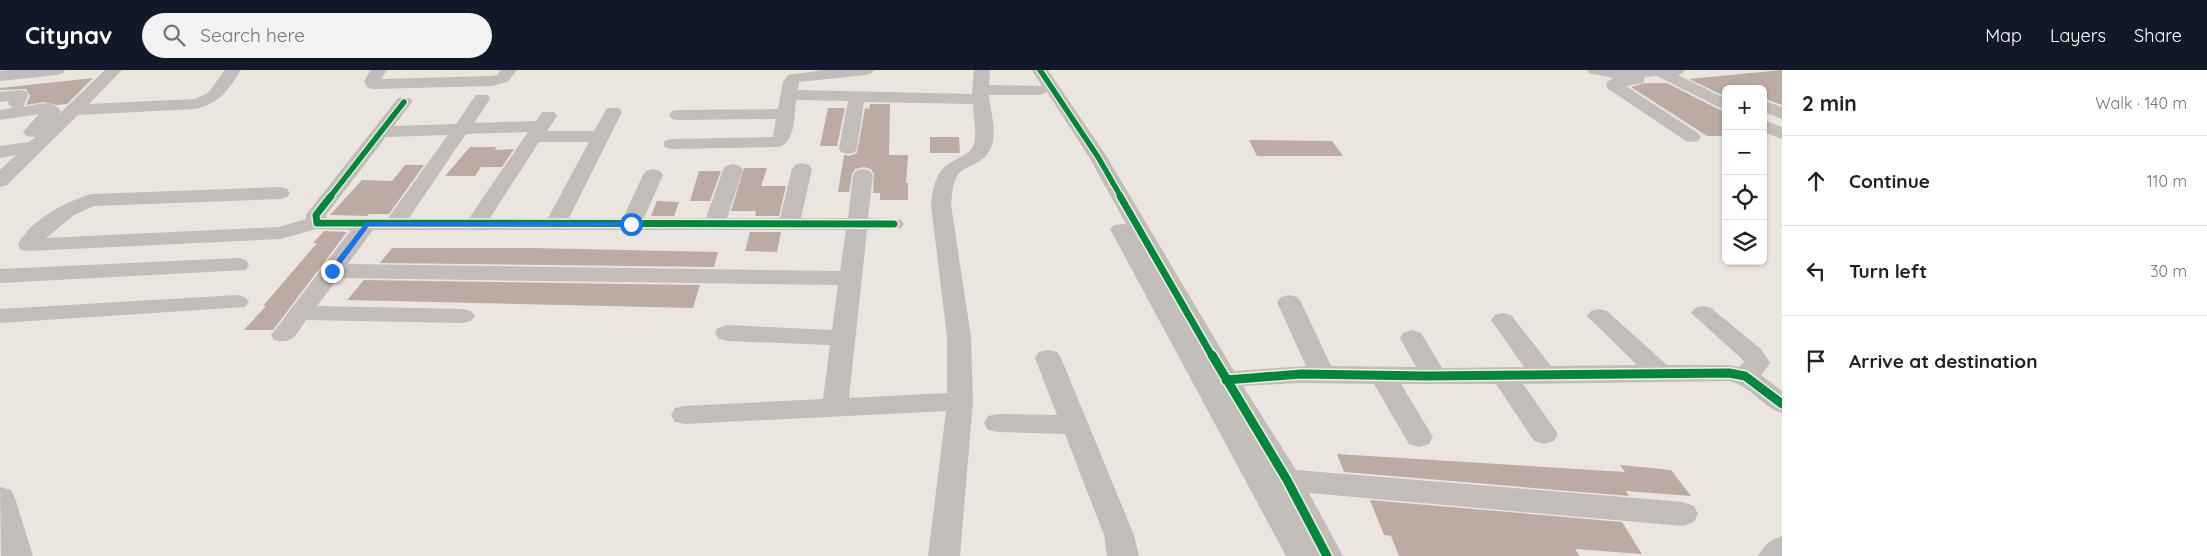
<!DOCTYPE html>
<html lang="en">
<head>
<meta charset="utf-8">
<style>
	:root { --surface:#fff; --page:#f2f2f2; --text:#202124; --muted:#757577; --line:#e0e0e0; --accent:#111827 }
	body { margin:0; font-family:Quicksand,sans-serif; background:var(--page); color:var(--text) }
	.controls { position:absolute; right:15px; top:15px; display:grid; overflow:hidden; border-radius:8px; box-shadow:0 1px 4px #0004 }
	.controls button { width:45px; height:45px; display:grid; place-items:center; padding:0; border:0; border-bottom:1px solid var(--line); background:var(--surface); color:var(--text); font:25px sans-serif }
	.stop { position:absolute; width:15px; height:15px; margin:-11px; border:4px solid #1a73e8; border-radius:50%; background:#fff }
	.stop.end { background:#1a73e8; border-color:#fff; box-shadow:0 1px 5px #0008 }
	.list { margin:0; padding:0; list-style:none }
	h2 { display:flex; justify-content:space-between; align-items:center; height:65px; margin:0; padding:0 20px; font-size:21px }
	h2 small { font-size:16px; font-weight:400; color:var(--muted) }
	.list li { display:grid; grid-template-columns:32px 1fr auto; gap:15px; align-items:center; box-sizing:border-box; height:90px; padding:0 20px; border-top:1px solid var(--line) }
	.list b { display:block; font-size:19px; white-space:nowrap }
	.list em { font-size:16px; font-style:normal; color:var(--muted) }
	.icon { flex:none; width:28px; height:28px; fill:none; stroke:currentColor; stroke-width:2; stroke-linecap:round; stroke-linejoin:round }
	.map { position:relative; flex:none; width:1782px; height:486px; overflow:hidden }
	header { display:flex; align-items:center; gap:30px; box-sizing:border-box; height:70px; padding:0 25px; background:var(--accent); color:#fff }
	header strong { font-size:24px }
	nav { display:flex; gap:28px; margin-inline-start:auto; font-size:18px }
	.search { width:350px; height:45px; background:var(--page); display:flex; align-items:center; gap:12px; box-sizing:border-box; padding:0 18px; border-radius:28px; color:var(--muted); font-size:19px }
	main { display:flex }
	aside { flex:1; background:var(--surface) }
	.map>svg:first-child { display:block }
	.building { fill:#bcaba3 }
	.lines { fill:none; stroke-linecap:round; stroke-linejoin:round }
	.minor { fill:#c3bdb9; fill-rule:evenodd }
	.cycleway-far2-casing { stroke:#f7efe7; stroke-width:8 }
	.cycleway-far1-casing { stroke:#f7efe7; stroke-width:10 }
	.cycleway-casing { stroke:#f7efe7; stroke-width:12 }
	.cycleway-far2 { stroke:#00873e; stroke-width:5.5 }
	.cycleway-far1 { stroke:#00873e; stroke-width:7 }
	.cycleway { stroke:#00873e; stroke-width:9 }
	.route { fill:#1a73e8 }
</style>
</head>
<body>
<header>
<strong>Citynav</strong>
<div class="search"><svg class="icon" aria-label="search" viewBox="0 0 24 24"><circle cx="10" cy="10" r="6"/><path d="M15 15l6 6"/></svg>Search here</div>
<nav><a>Map</a><a>Layers</a><a>Share</a></nav>
</header>
<main>
<div class="map">
<svg width="1782" height="486" viewBox="0 0 1782 486">
	<rect width="100%" height="100%" fill="#eae5df"/>
	<path class="building" d="M1782 0V35L1763 28V19H1726V27L1689 9Z
		M93 8 67 34 57 35 44 32 26 35 30 26 26 19 0 20V18Z
		M1645 13H1667L1726 43V66H1707L1631 17Z
		M870 34H890L889 85H908L906 113H908V130H880V123H873L874 104 871 99 864 97 855 99 852 104 849 122H838L844 85 849 86 857 83 865 38 869 39Z
		M828 38H845L837 76H820Z
		M930 67H959L960 83H930Z
		M1249 70 1332 71 1343 86H1257Z
		M470 77H496L495 80 514 79 502 97H481L475 106H445Z
		M405 95H424L389 144H369L367 146 330 145 362 110 392 111Z
		M744 98H767L761 116H786L779 146H755L756 141H731Z
		M699 101H721L710 131H690Z
		M657 131 679 132 674 146H651Z
		M324 161 347 162 273 260H244L266 236H263L317 173H313Z
		M750 162H781L777 182 745 181Z
		M392 178H531L718 182 714 197 380 193Z
		M364 210 700 215 693 238 347 230Z
		M1337 384 1625 402 1620 395 1671 400 1691 426 1626 421 1629 426 1344 402Z
		M1370 430 1622 452 1642 484 1575 479 1580 486H1399L1391 466 1384 465Z"/>
	<g class="lines">
		<path class="minor" d="M11 0H65L63 3 57 5 0 11V1Z
			M105 0H122L89 34 195 29 208 23 225 0H241C226 22 222 32 195 39L78 45 7 115 0 117V100L16 85 0 88V76L29 72 35 67 26 66 23 62 39 44 0 50V40L12 38 8 34 9 31 0 32V22L20 20 26 21 28 25 23 37C36 35 52 28 61 41L57 46Z
			M371 0H387L381 9 491 6 497 5 501 0H517L509 11 492 16 373 19 367 17 364 11Z
			M823 0H874L872 3 866 5 799 12 798 20 972 24 974 0H990L989 15 1042 16 1032 0H1048L1107 87 1234 301 1306 296 1277 232 1281 227 1289 225 1297 227 1301 232 1331 296 1416 297 1400 268 1403 263 1412 260 1421 263 1442 298 1524 297 1491 250 1495 245 1503 243 1511 245 1551 296 1637 295 1587 246 1591 241 1599 239 1607 241 1667 295H1729L1739 297 1744 292 1743 290 1691 243 1695 238 1703 236 1711 238 1761 279 1770 293 1761 305 1782 321V343C1762 337 1750 315 1729 311L1523 314 1558 364 1554 371 1544 374 1534 371 1496 314H1401L1433 367 1429 374 1419 377 1409 374 1374 314 1301 313 1243 316 1296 400 1683 432 1694 436 1698 444 1694 452 1683 456 1309 423 1343 486H1286L1110 159 1114 155 1126 154 1089 87 1047 22 1040 25H989C990 40 997 60 992 75 985 97 962 94 956 108 952 117 952 126 951 135L971 267 973 331 960 486H928L946 341 685 354 675 352 671 345 675 338 685 336 823 329 830 275 727 271 718 268 715 263 718 258 727 255 832 260 838 215 338 208 317 236 463 239 471 241 475 246 471 251 463 253 306 250C296 264 294 275 274 270L271 265 351 160 317 159 280 169 29 181 21 180 18 175C28 151 68 130 92 124L280 117 287 119 290 123 287 127 280 129 94 136 74 145 46 168 279 157 306 149V145L309 141 398 28H410L412 32 394 56 456 54 476 25H488L490 29 474 53 536 51 542 42H554L557 46 547 61H594L607 38H619L622 42 569 148H623L643 105 646 101 653 99 660 101 663 105 644 148H706L723 100 726 96 733 94 740 96 743 100 727 148H780L792 99 795 95 802 93 809 95 812 99 801 148H848L853 105 856 101 863 99 870 101 873 105 868 148 901 150 904 154 901 158 867 160 849 328 947 323V267L931 135C933 118 935 101 952 92 959 87 969 85 973 76 978 64 973 47 973 34L864 32 857 78 855 82 848 84 841 82 839 78 848 31 796 30C794 46 796 73 778 77L672 79 666 78 663 74 666 70 672 69 773 67 776 49 678 50 672 49 669 45 672 41 678 40 778 39 783 12 788 5ZM528 62 469 148H409L466 64ZM448 65 388 148H327L326 145 386 67ZM539 72H589L548 148H490ZM373 160H846L840 201 348 194Z
			M1587 0H1685L1683 3 1678 5 1726 29V41L1657 6 1645 7 1643 13 1626 16 1698 63 1701 67 1698 71 1692 72 1686 71 1607 18 1606 13 1613 8 1589 3Z
			M1763 30 1782 37V49L1763 42Z
			M1763 50 1782 57V69L1763 62Z
			M238 188 246 190 249 195 246 200 0 213V199Z
			M237 225 245 227 249 232 245 237 0 253V239Z
			M1048 280 1057 282 1061 288 1134 465 1139 486H1107L1104 465 1065 364 998 362 988 360 984 353 988 346 998 344 1057 345 1035 288 1039 282Z
			M0 417 11 420 15 428 33 486H1Z
			M1782 466V486H1758C1764 475 1770 470 1782 466Z"/>
		<g class="cycleway-far2-casing">
			<path id="cycleway-far2" d="M1040 0 1098 87 1121 127
				M330 127 404 32"/>
		</g>
		<g class="cycleway-far1-casing">
			<path id="cycleway-far1" d="M331 126 316 145 317 153 894 154
				M1120 126 1212 286"/>
		</g>
		<g class="cycleway-casing">
			<path id="cycleway" d="M1212 285 1287 410 1327 486
				M1226 310 1301 304 1426 306 1729 303 1745 306 1782 334"/>
		</g>
		<use href="#cycleway-far2" class="cycleway-far2"/>
		<use href="#cycleway-far1" class="cycleway-far1"/>
		<use href="#cycleway" class="cycleway"/>
	</g>
	<path class="route" d="M631 152 635 154 634 156H369L335 202 328 201 365 153 367 152Z"/>
</svg>
<div class="controls">
<button>+</button>
<button>−</button>
<button><svg class="icon" aria-label="locate" viewBox="0 0 24 24"><circle cx="12" cy="12" r="6"/><path d="M12 2v4M12 18v4M2 12h4M18 12h4"/></svg></button>
<button><svg class="icon" aria-label="layers" viewBox="0 0 24 24"><path d="M12 4l9 5-9 5-9-5zM3 14l9 5 9-5"/></svg></button>
</div>
<div class="stop" style="left:631px;top:154px"></div>
<div class="stop end" style="left:332px;top:201px"></div>
</div>
<aside>
<h2>2 min<small>Walk · 140 m</small></h2>
<ul class="list">
<li><svg class="icon" aria-label="ahead" viewBox="0 0 24 24"><path d="M12 20V5M6 11l6-6 6 6"/></svg><div><b>Continue</b></div><em>110 m</em></li>
<li><svg class="icon" aria-label="left" viewBox="0 0 24 24"><path d="M17 20v-9H6M10 6l-5 5 5 5"/></svg><div><b>Turn left</b></div><em>30 m</em></li>
<li><svg class="icon" aria-label="arrive" viewBox="0 0 24 24"><path d="M6 21V4h12l-3 4 3 4H6"/></svg><div><b>Arrive at destination</b></div></li>
</ul>
</aside>
</main>
</body>
</html>
